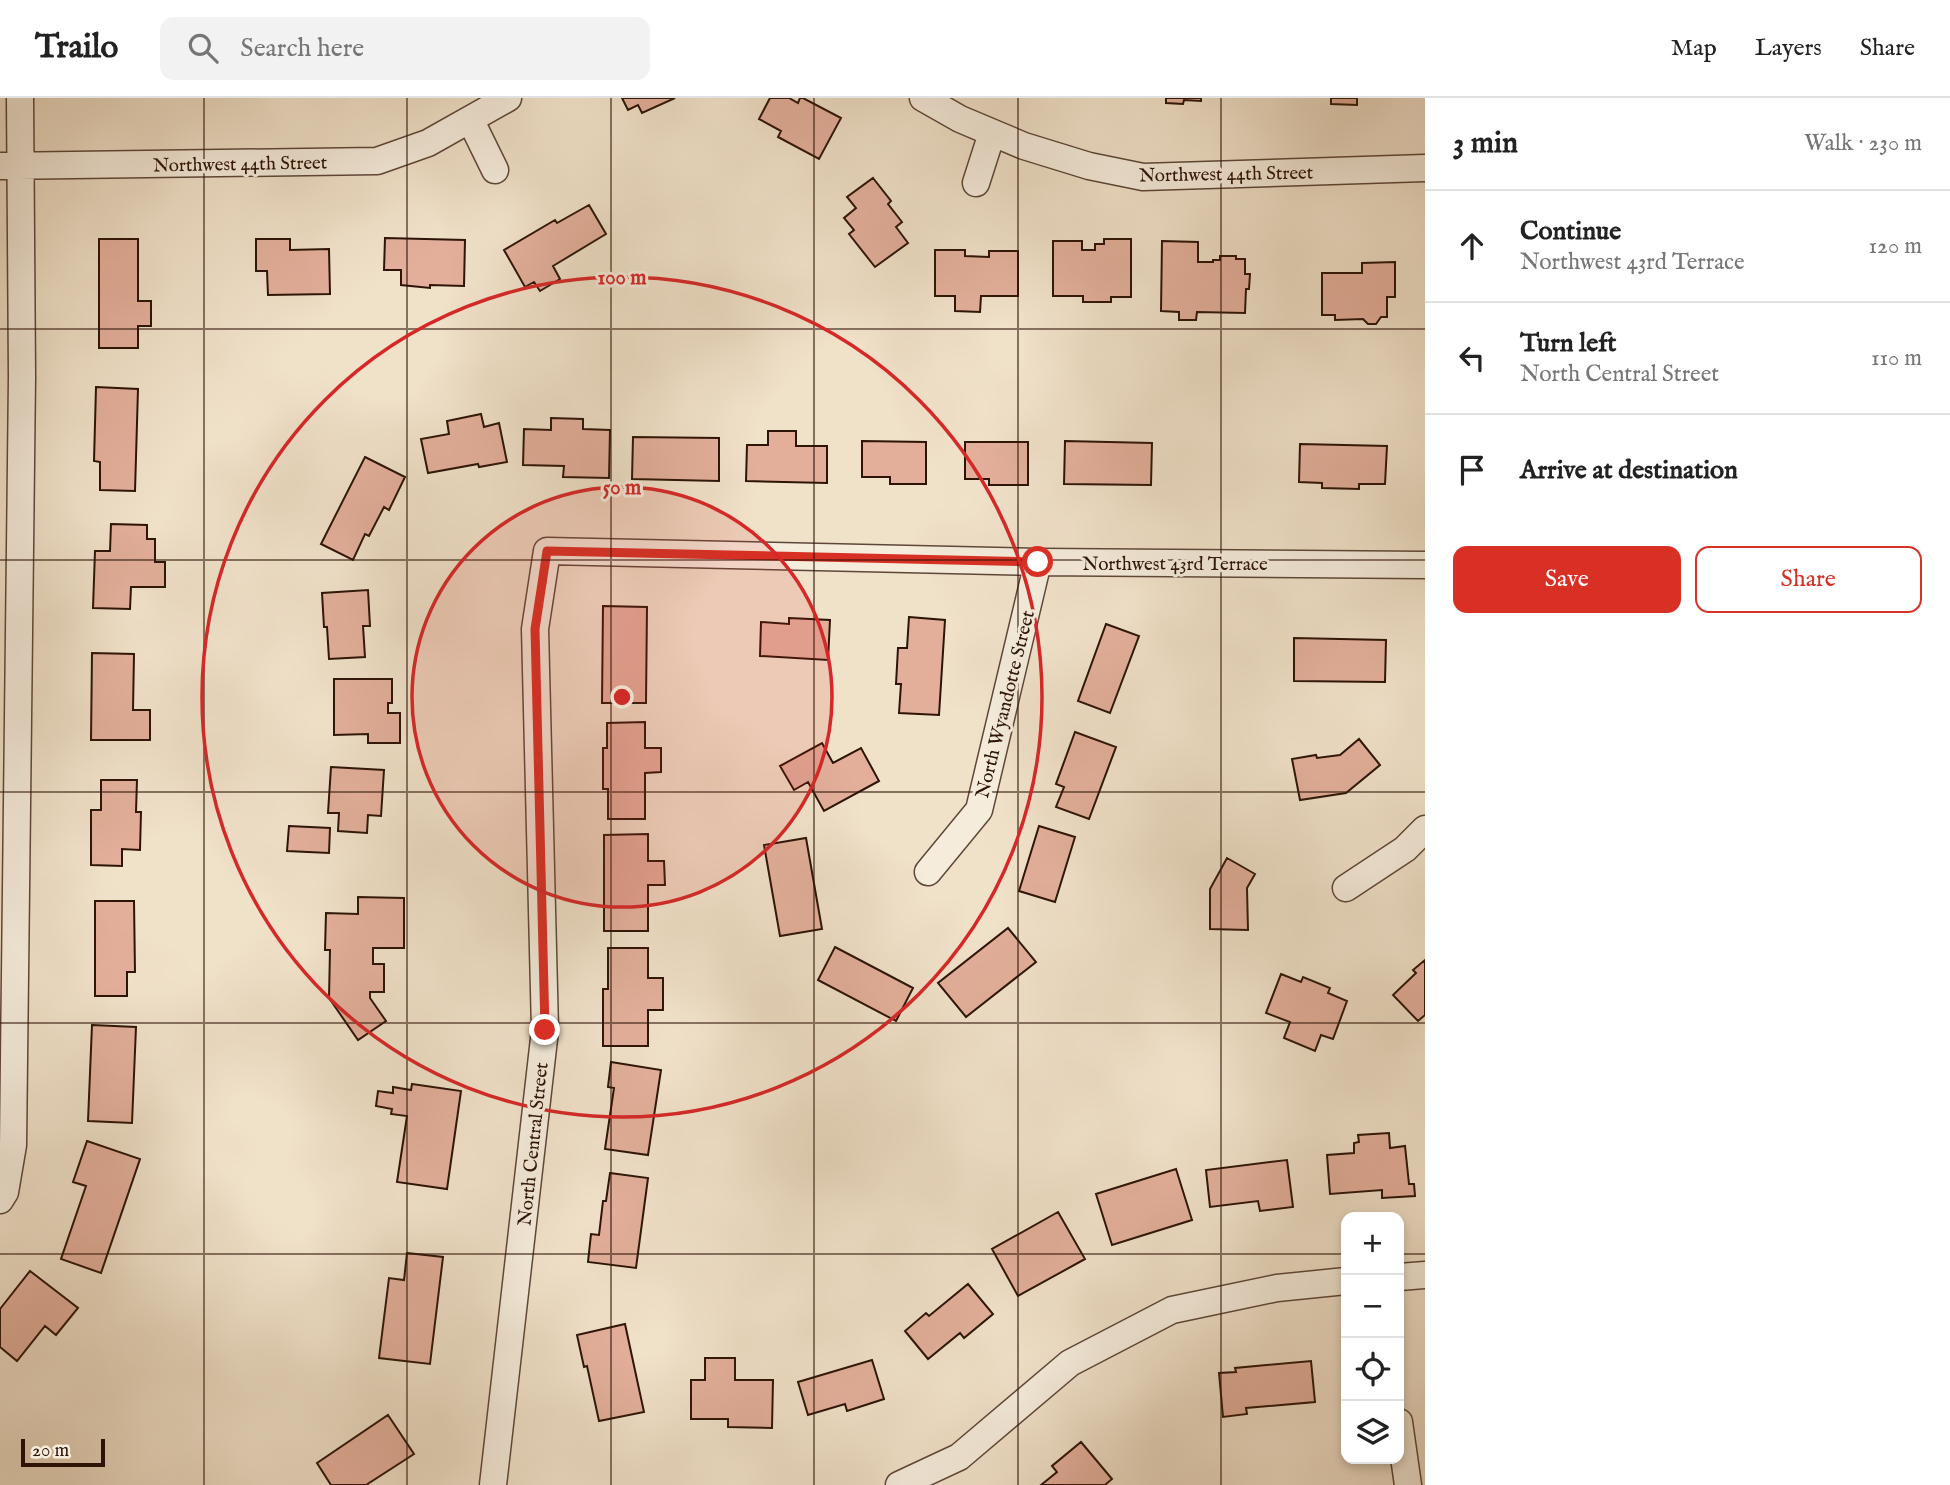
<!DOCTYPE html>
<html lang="en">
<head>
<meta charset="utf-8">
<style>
	:root { --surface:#fff; --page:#f2f2f2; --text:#222; --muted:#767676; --line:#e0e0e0; --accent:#d93025 }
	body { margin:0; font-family:"IM FELL English",serif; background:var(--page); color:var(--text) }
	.controls { position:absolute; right:21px; bottom:21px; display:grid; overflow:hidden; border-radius:14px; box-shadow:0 4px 10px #0003 }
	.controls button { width:63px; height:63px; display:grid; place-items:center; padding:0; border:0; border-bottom:2px solid var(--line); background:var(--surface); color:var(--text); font:35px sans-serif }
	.scale { position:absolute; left:21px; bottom:18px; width:84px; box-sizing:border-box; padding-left:7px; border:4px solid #2d1407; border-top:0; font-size:19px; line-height:24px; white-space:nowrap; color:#2d1407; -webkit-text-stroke:5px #f5ecdc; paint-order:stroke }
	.stop { position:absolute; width:21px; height:21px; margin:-16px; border:5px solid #d93025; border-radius:50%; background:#fff }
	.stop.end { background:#d93025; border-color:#fff; box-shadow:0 2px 7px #0008 }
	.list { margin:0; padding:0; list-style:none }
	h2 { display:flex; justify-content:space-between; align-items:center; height:91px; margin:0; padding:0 28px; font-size:30px }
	h2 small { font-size:23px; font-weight:400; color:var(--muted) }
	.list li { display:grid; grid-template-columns:46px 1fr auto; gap:21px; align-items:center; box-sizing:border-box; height:112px; padding:0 28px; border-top:2px solid var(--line) }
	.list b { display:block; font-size:26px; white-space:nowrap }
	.list p { margin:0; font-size:23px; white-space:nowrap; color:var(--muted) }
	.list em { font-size:23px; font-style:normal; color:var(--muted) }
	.actions { display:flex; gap:14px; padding:21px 28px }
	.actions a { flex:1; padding:16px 0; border:2px solid var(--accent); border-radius:14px; text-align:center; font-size:24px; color:var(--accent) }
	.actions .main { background:var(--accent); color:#fff }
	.icon { flex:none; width:38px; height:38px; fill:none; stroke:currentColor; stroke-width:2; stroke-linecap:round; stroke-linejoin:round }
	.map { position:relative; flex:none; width:1425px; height:1387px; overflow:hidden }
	header { display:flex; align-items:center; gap:42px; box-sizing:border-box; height:98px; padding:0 35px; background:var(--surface); border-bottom:2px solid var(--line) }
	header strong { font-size:33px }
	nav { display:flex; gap:38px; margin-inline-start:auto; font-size:24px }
	.search { width:490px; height:63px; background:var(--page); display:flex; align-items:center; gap:18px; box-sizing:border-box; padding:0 24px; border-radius:14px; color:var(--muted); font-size:26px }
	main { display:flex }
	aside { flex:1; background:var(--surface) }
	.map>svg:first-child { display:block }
	.building { fill:#e3af9b; stroke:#2d1407; stroke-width:2 }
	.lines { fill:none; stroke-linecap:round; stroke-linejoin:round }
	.minor-casing { stroke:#5e4738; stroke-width:29 }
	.minor { stroke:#f5ecdc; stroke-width:26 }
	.route { stroke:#d93025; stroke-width:9 }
	.grid { fill:none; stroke:#2d1407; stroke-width:2; stroke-opacity:0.55 }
	.ring { fill:none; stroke:#d62828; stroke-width:3.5 }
	.labels { text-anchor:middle; stroke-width:6; stroke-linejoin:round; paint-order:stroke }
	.street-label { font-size:19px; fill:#2d1407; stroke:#f5ecdc }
	.centre { fill:#d62828; stroke:#f5ecdc; stroke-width:3.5 }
	.ring-label { font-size:21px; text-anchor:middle; font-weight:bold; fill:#d62828; stroke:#f5ecdc; stroke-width:6; stroke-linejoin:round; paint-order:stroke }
</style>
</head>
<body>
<header>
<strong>Trailo</strong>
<div class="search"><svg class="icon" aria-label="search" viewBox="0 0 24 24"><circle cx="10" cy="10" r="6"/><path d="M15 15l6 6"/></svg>Search here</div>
<nav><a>Map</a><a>Layers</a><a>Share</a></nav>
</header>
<main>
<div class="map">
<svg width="1425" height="1387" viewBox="0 0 1425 1387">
	<rect width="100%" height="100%" fill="#f0e1c9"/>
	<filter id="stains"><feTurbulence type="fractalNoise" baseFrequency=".00286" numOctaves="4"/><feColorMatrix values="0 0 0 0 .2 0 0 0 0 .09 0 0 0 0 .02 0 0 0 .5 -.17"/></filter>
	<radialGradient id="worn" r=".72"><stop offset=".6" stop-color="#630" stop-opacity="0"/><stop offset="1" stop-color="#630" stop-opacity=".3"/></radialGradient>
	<path class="building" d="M622 0H675L642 15 638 7 628 12Z
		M770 0H789L798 5 800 0H803L841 20 819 61 778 39 781 33 759 21Z
		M1166 0H1201V3L1184 2 1183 6 1166 5Z
		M1331 0H1357V7L1331 6Z
		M873 80 891 103 888 106 902 124 896 129 908 145 875 169 849 136 854 132 844 120 856 110 847 99Z
		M589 107 606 136 553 168 560 181 540 193 534 184 525 189 504 152 555 122 557 125Z
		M385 140 465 142 464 188 430 187V190L401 187V172H384Z
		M99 141H138V203H151V228H138V250H99Z
		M256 141H290V152L329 151 330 196 268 197 267 173H256Z
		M1104 141H1131V199H1111V204H1083V198H1053V143H1082V152H1095V146H1104Z
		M1162 143 1198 144V164H1213V162H1220V158H1236V161H1245V176H1250L1249 191H1246L1245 215 1197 214 1196 222H1179V214L1161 213Z
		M935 152H965V158L989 159V153H1018V198H981L980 214 955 213V198H935Z
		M1395 164V199H1387V219H1381L1376 226H1368L1363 221 1335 222V217H1322V175H1362V165Z
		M96 289 138 291 135 393 100 392V364L94 363Z
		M481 316 484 329 499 325 507 364 479 369 478 366 428 375 421 341 449 336 447 323Z
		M551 320 583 321V331L610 332 609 380 563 379 564 368 523 367 524 331 551 332Z
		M768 333H796V348H827V385L746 383 747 347H768Z
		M633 339 719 340V383L632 381Z
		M862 343 926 344V386H890V379H862Z
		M1065 343 1152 345 1151 387 1064 386Z
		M965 344H1028V387H989V381H965Z
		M1300 346 1387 348 1385 386H1359V391L1322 390V385L1299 384Z
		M365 359 405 379 389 412 384 409 369 438 365 436 353 462 321 446Z
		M111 426 147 427V441H155V464H165V489H131L130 511 93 510 95 453H110Z
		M368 492 370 528H363L365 559 329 561 327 529H324L322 495Z
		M603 508 647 509 646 605H602Z
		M909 519 945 522 939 617 899 615 901 586H896L898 550H907Z
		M789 520 830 522 828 562 760 558 761 524 789 526Z
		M1106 526 1139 538 1110 615 1078 603Z
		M1294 540 1386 542 1385 584 1294 583Z
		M92 555 134 556 133 612H150V642H91Z
		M334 581H392V605H388V615H400V645H368V636L334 637Z
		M645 624V650H661V674L645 675V721H608V691H603V650H607V625Z
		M1075 634 1116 649 1089 721 1056 709 1064 689 1056 686Z
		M1359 641 1380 667 1346 695 1300 702 1292 661 1316 657 1317 660 1340 657Z
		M822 645 833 665 861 650 879 683 824 713 808 684 794 692 780 668Z
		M331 669 384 672 381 718 368 717 367 735 338 733 339 715H328Z
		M101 682H137L136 714H141L140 752 122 751V768L91 767V712H101Z
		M289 728 330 730 329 755 287 753Z
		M1039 728 1075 739 1055 804 1019 793Z
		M648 736V763H664L665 787H648V833H604V737Z
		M806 740 822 831 780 838 764 747Z
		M1227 760 1255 776 1247 790 1248 832 1210 831V791Z
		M358 799 404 800V850H373V866H384V894H370V900L386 923 358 942 329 900 330 852H325L326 815 358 816Z
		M95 803H134L135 874H127V898H95Z
		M1008 830 1036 864 966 919 938 885Z
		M835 849 913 890 896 923 818 882Z
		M608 850H648V880H663V912H648V948H603V891H608Z
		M1425 862V917L1418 923 1393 897 1416 875 1413 872Z
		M1281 876 1301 884 1303 879 1330 890 1328 895 1347 903 1333 941 1321 937 1315 953 1284 940 1290 924 1266 915Z
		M92 927 136 929 132 1025 88 1023Z
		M611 964 661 972 648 1057 605 1051 614 990 608 989Z
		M412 986 461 993 447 1091 397 1084 407 1018 391 1016 392 1011 376 1008 378 993 393 995V989L411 992Z
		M1389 1035 1390 1050 1405 1048 1409 1086H1414L1415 1098 1382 1100V1092L1330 1096 1327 1057 1354 1055V1045L1359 1044 1358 1037Z
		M87 1043 140 1061 101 1175 61 1161 86 1088 73 1084Z
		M1287 1062 1293 1109 1260 1113 1258 1103 1210 1109 1206 1072Z
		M1176 1071 1192 1122 1112 1147 1096 1096Z
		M610 1075 648 1080 636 1170 588 1164 591 1136 599 1137 603 1103H606Z
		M1058 1114 1085 1161 1018 1198 992 1151Z
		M407 1155 443 1159 430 1266 379 1260 389 1180 404 1182Z
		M30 1173 78 1210 56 1237 45 1228 17 1263 0 1249V1211Z
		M968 1186 993 1216 964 1240 960 1235 928 1261 905 1233 926 1215 929 1218Z
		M625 1226 644 1314 599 1323 587 1268 584 1269 577 1237Z
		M705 1260H735V1282H773L772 1330 728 1329V1321H691V1282H705Z
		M872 1262 884 1301 847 1313 845 1306 808 1317 798 1284Z
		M1311 1263 1315 1304 1246 1310 1247 1316 1223 1319 1219 1275 1236 1274 1235 1270Z
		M388 1317 414 1356 366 1387H331L317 1365Z
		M1081 1344 1112 1381 1105 1387H1041L1057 1374 1052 1368Z"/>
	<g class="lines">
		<g class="minor-casing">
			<path id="minor" d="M923 0 960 21 1024 48 1089 68 1143 79 1425 70
				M471 23 495 72
				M0 68 377 63 428 45 508 0
				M976 85 992 35
				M928 774 979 712 1038 464
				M1346 790 1405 751 1425 731
				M0 1102 5 1094 13 1047 22 279 20 0
				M1399 1179 1425 1177
				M1399 1324 1408 1387
				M493 1387 545 932 535 531 547 453 1038 464 1425 467
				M899 1387 959 1359 1070 1265 1172 1212 1277 1190 1346 1183"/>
		</g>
		<use href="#minor" class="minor"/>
	</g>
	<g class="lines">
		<path class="route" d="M545 932 535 531 547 453 1038 464"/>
	</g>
	<path class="grid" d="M204 0V1387M407 0V1387M611 0V1387M814 0V1387M1018 0V1387M1221 0V1387M0 231H1425M0 462H1425M0 694H1425M0 925H1425M0 1156H1346M1399 1156H1425"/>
	<circle cx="622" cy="599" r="210" fill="#d62828" fill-opacity=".12"/>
	<g class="ring">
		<circle cx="622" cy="599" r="210"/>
		<circle cx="622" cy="599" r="420"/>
	</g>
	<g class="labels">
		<g class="street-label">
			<text transform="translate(240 65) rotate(-1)" y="7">Northwest 44th Street</text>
			<text transform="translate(1226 75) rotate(-1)" y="7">Northwest 44th Street</text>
			<text x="1175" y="472">Northwest 43rd Terrace</text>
			<text transform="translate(1004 606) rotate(-76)" y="7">North Wyandotte Street</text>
			<text transform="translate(532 1046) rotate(-84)" y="7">North Central Street</text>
		</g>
	</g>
	<circle cx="622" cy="599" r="10" class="centre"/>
	<g class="ring-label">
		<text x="622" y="186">100 m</text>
		<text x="622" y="396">50 m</text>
	</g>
	<rect width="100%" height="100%" filter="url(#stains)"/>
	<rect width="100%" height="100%" fill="url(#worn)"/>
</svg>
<div class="controls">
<button>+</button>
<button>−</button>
<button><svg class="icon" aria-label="locate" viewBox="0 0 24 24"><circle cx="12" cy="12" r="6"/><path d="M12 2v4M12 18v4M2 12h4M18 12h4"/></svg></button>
<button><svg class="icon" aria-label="layers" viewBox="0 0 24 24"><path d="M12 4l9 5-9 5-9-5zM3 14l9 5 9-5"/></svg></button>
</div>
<div class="scale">20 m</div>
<div class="stop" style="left:1038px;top:464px"></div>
<div class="stop end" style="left:545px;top:932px"></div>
</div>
<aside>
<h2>3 min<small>Walk · 230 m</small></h2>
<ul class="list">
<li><svg class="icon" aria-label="ahead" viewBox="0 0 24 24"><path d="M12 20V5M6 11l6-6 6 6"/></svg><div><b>Continue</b><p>Northwest 43rd Terrace</p></div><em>120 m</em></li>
<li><svg class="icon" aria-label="left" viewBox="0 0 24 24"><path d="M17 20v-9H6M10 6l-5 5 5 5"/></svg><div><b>Turn left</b><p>North Central Street</p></div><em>110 m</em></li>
<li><svg class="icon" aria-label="arrive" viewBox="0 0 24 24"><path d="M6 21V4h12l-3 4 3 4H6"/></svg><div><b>Arrive at destination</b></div></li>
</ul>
<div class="actions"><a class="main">Save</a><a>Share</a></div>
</aside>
</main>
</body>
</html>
